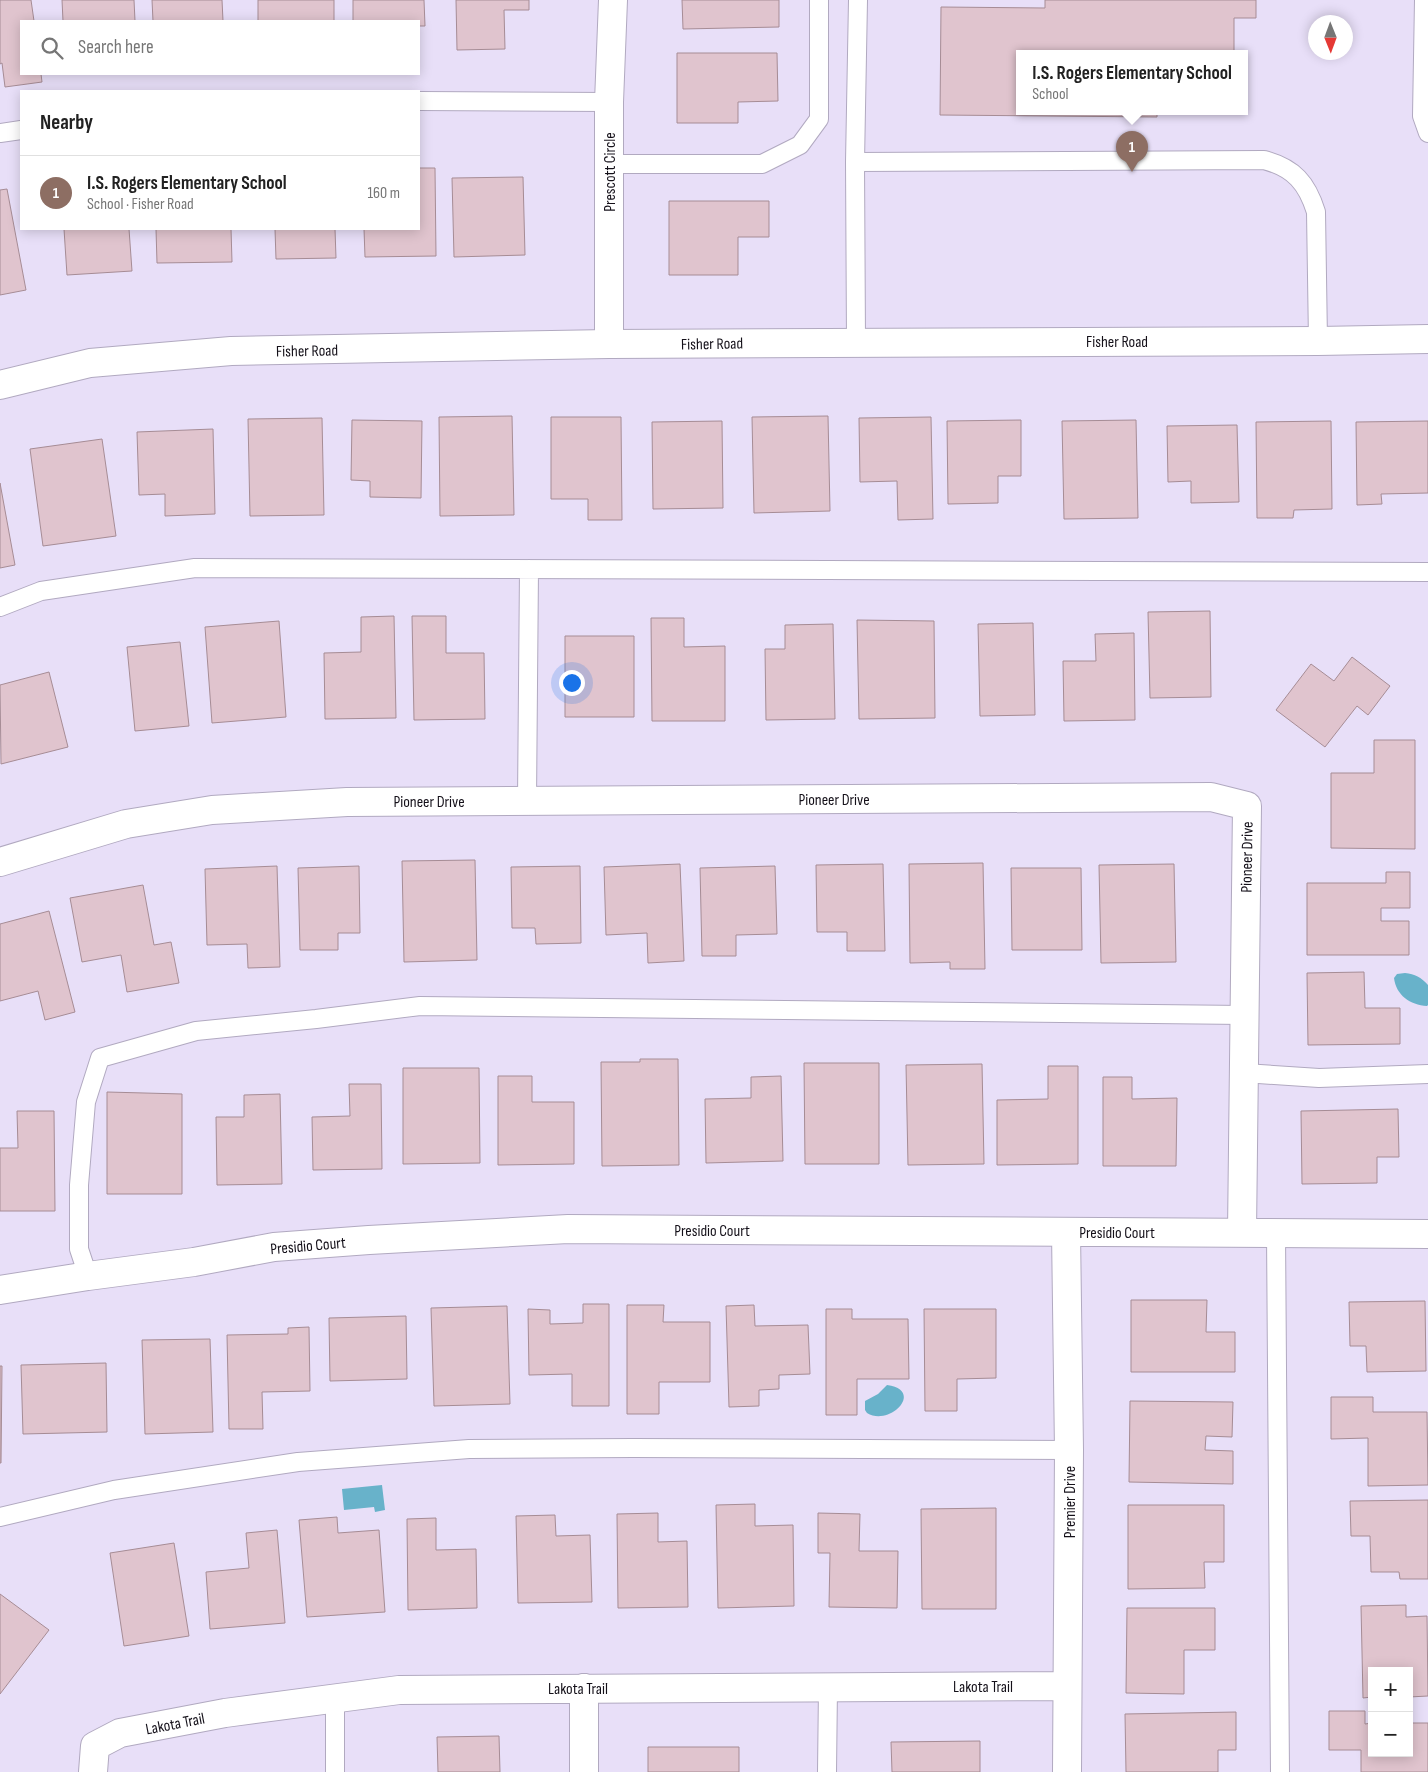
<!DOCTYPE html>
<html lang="en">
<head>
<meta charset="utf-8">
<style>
	:root { --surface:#fff; --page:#f2f2f2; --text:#222; --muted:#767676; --line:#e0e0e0; --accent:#0f766e }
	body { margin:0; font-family:"Sofia Sans Condensed",sans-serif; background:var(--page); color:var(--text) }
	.controls { position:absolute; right:15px; bottom:15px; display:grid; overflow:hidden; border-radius:0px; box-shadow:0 2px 12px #0003 }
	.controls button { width:45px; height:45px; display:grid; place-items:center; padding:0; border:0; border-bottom:1px solid var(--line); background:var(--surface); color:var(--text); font:25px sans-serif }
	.compass { position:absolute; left:1308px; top:15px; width:45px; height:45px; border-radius:50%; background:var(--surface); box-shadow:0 2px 12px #0003; rotate:179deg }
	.you { position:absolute; left:571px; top:682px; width:18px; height:18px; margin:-12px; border:4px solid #fff; border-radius:50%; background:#1a73e8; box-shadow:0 0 0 8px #1a73e833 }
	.badge { display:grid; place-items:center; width:32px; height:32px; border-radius:50%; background:var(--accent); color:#fff; font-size:16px; font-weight:700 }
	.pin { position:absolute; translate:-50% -41px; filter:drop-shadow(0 1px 2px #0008) }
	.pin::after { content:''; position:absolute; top:26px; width:18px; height:15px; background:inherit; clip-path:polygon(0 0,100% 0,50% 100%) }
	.popup { position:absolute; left:1016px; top:50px; width:232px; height:65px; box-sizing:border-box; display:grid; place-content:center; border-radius:0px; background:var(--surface); filter:drop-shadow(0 1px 4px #0005); font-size:16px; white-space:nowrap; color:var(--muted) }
	.popup b { font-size:19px; color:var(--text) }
	.popup::after { content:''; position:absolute; left:50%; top:100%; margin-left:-10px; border:10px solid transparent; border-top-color:var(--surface) }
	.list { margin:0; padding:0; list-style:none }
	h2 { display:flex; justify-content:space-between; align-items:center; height:65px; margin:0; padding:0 20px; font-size:21px }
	h2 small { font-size:16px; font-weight:400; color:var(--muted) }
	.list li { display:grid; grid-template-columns:32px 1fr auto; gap:15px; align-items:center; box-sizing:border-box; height:75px; padding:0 20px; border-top:1px solid var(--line) }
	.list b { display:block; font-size:19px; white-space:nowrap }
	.list p { margin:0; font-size:16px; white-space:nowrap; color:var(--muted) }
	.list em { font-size:16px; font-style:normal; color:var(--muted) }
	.icon { flex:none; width:28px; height:28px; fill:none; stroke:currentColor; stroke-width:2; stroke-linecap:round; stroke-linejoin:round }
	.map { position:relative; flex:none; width:1428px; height:1772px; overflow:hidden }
	.search { position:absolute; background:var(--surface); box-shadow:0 2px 12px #0003; left:20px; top:20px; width:400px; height:55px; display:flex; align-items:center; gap:12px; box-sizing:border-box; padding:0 18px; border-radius:0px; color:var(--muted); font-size:19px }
	.panel { position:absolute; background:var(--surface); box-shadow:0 2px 12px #0003; left:20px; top:90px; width:400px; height:140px; border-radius:0px }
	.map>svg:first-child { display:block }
	.water { fill:#68b2ca }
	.building { fill:#e0c4ce; stroke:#a68c95 }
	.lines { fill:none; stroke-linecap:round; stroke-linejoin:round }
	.service-casing { stroke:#b1a9c0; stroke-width:20 }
	.minor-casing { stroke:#b1a9c0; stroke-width:30 }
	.tertiary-casing { stroke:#b1a9c0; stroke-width:30 }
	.service { stroke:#fff; stroke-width:18 }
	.minor { stroke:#fff; stroke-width:28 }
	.tertiary { stroke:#fff; stroke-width:28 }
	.labels { text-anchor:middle; stroke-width:4.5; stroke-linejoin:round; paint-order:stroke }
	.street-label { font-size:16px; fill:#141019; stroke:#fff }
</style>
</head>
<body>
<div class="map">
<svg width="1428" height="1772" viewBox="0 0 1428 1772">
	<rect width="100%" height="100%" fill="#e8dff8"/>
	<path class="water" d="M1405 973C1415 974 1421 977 1428 985V1005L1427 1006C1410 1005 1396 995 1394 978L1397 974Z
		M887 1385C925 1390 890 1427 867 1413L865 1410V1401L878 1394Z
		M382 1485 385 1510 375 1512 374 1507 344 1510 342 1489Z"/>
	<path class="building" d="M0 0H31L34 21H21V74H41L42 82 5 87 2 63 0 64Z
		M62 0H134L135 21H63Z
		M152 0H222L223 21H153Z
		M258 0H334V21H258Z
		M353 0H424L425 26H419V21H353Z
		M456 0H529V10H504L505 49 457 50Z
		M682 0H779V27L683 29Z
		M1045 0H1256V18H1234V53H1020V111H1157V117L940 115 941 7 1045 8Z
		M677 53H777L778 101 738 102V123H677Z
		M1182 111H1233V113H1182Z
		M419 168H435L436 256 365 257 364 229H419Z
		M523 177 525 255 454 257 452 178Z
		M7 189 26 290 0 295V190Z
		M669 201H769V237H738V275H669Z
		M64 229H129L132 271 67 275Z
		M156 229H231L232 262 157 263Z
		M275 229H335L336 258 276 259Z
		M512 416 514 515 440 516 439 417Z
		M828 416 830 511 754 513 752 417Z
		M551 417H621L622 520H588V499H551Z
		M931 417 933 519 898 520 897 481 860 482 859 418Z
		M322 418 324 515 250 516 248 419Z
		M352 420 422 421 421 498 370 497V481L351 480Z
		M1021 420V476H998V503L948 504 947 421Z
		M1136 420 1138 518 1064 519 1062 421Z
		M722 421 723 508 653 509 652 422Z
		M1331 421 1332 509 1294 510 1293 518H1257L1256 422Z
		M1428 421V493L1381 494 1382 504 1357 505 1356 422Z
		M1237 425 1239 502 1191 503V481L1168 482 1167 426Z
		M213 429 215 514 165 516V494L139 495 137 432Z
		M102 439 116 536 43 546 30 449Z
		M0 483 15 565 0 568Z
		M1210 611 1211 697 1150 698 1148 612Z
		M394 616 396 718 325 719 324 653 361 652V617Z
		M412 616H446V653H484L485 719 414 720Z
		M651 618H684V647L725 646V721H652Z
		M857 620 934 621 935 718 859 719Z
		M279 621 286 717 212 723 205 627Z
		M1033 623 1035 715 980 716 978 624Z
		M833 624 835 719 766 720 765 649H785V625Z
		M1134 633 1135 720 1064 721 1063 661H1096L1095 634Z
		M565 636H634V717H565Z
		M180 642 189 726 135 731 127 647Z
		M1352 657 1390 686 1368 715 1357 706 1325 747 1276 710 1311 664 1334 681Z
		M49 672 68 747 1 764 0 685Z
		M1374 740H1415V849L1331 848V773H1374Z
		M475 860 477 960 404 962 402 861Z
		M983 863 985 969H950V962L910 963 909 864Z
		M680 864 684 961 648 963 647 933 606 935 604 867Z
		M883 864 885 951H847V932H817L816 865Z
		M1174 864 1176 962 1101 963 1099 865Z
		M277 866 280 967 248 968 247 944 207 945 205 869Z
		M359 866 360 933H338V950H300L298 868Z
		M580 866 581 943 536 944 535 928H512L511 867Z
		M775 866 777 934 736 935V956H702L700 868Z
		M1011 868H1081L1082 950H1012Z
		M1386 872H1410V908H1381V921H1409V955H1307V883H1386Z
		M143 885 154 945 171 942 179 983 127 992 121 955 82 962 70 898Z
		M49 911 75 1012 45 1020 38 991 0 1001V924Z
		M1364 972 1365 1008H1400V1044L1308 1045 1307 973Z
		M640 1059H678L679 1165 602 1166 601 1062H640Z
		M804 1063H879V1164H805Z
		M982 1064 984 1164 908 1165 906 1065Z
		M1048 1066H1078V1164L997 1165V1100L1048 1099Z
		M403 1068H479L480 1163 403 1164Z
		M498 1076H532V1102H574V1164L498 1165Z
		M781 1076 783 1161 706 1163 705 1099 751 1098V1077Z
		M1103 1077H1132V1099L1177 1098 1176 1166H1103Z
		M349 1084H381L382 1169 313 1170 312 1117 350 1116Z
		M107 1092 182 1094V1194H107Z
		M280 1094 282 1184 217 1185 216 1117H244V1095Z
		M1398 1109 1399 1157H1377V1183L1302 1184 1301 1111Z
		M17 1111H54L55 1211H0V1148H18Z
		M1131 1300H1207L1206 1332H1235V1372H1131Z
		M1425 1301 1426 1371 1367 1372 1366 1346H1350L1349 1302Z
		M583 1304H609V1406H572V1374L529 1375 528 1309 550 1310V1324L583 1323Z
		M627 1305H664L663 1322H710V1382H659V1414H627Z
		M754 1305 755 1326 808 1325 810 1374 779 1375V1389L759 1390V1406L729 1407 726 1306Z
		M507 1306 510 1404 434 1406 431 1308Z
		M826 1309H852V1319H908L909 1379H857V1415H826Z
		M924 1309H996V1378L957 1379V1411H925Z
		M406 1316 407 1379 330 1381 329 1318Z
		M309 1327 310 1391 262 1392 263 1429H229L227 1335 288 1334V1328Z
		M210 1339 213 1432 145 1434 142 1340Z
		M106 1363 107 1432 23 1434 21 1365Z
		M0 1366H2L1 1463H0Z
		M1331 1397H1373V1412H1427L1428 1485 1368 1486V1438L1331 1439Z
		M1130 1401 1233 1402 1232 1437 1206 1436 1205 1450 1233 1451V1484L1129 1482Z
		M1428 1500V1579H1400L1399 1572H1371L1370 1536H1351L1350 1501Z
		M755 1504V1526L793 1525 794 1606 718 1608 716 1505Z
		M1128 1505H1224V1562H1204L1205 1588 1128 1589Z
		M996 1508V1609H922L921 1509Z
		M658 1513V1542L687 1541 688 1607 618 1608 617 1514Z
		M818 1513 860 1514 859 1551H898L897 1608 829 1607 830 1553H818Z
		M555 1515 556 1536 590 1535 592 1602 518 1603 516 1516Z
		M337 1517 338 1533 379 1530 385 1612 307 1617 299 1520Z
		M436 1518V1550L476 1549 477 1608 408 1610 407 1519Z
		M277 1530 285 1623 210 1629 206 1572 249 1568 246 1533Z
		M174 1543 189 1636 124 1646 110 1553Z
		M0 1594 49 1630 0 1694Z
		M1406 1605V1617L1427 1616 1428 1696 1409 1697V1671H1372V1697L1363 1698 1361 1606Z
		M1127 1608H1215V1650H1184V1694L1126 1693Z
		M1329 1711H1365V1724L1372 1723V1753H1409V1723H1428V1772H1361V1750H1329Z
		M1236 1712V1750H1218V1772H1126L1125 1714Z
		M499 1736 500 1772H438L437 1737Z
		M980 1741V1772H892L891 1742Z
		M648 1747H739V1772H648Z"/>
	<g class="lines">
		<g class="service-casing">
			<path id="service" d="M1424 0 1422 116 1428 133
				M419 101 609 102
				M0 133 21 130
				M855 162 1264 160C1294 168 1307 183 1316 212L1318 341
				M609 164H762L800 145 819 119V0
				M856 341 855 162 858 0
				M0 607 41 591 195 568 1428 572
				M527 801 529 569
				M1244 1073 1319 1078 1428 1074
				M1276 1233 1280 1772
				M88 1276 79 1249V1185L86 1102 100 1058 196 1031 316 1019 420 1006 1244 1015
				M0 1517 114 1490 298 1462 469 1449 633 1448 1069 1450
				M335 1699V1772
				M827 1772 828 1687"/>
		</g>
		<g class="minor-casing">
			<path id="minor" d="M609 344V102L613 0
				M0 862 126 824 212 810 347 802 1211 797 1247 806 1242 1233
				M1066 1232 1069 1450 1067 1772
				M0 1290 88 1276 194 1262 274 1247 369 1240 568 1229 1428 1234
				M93 1772 95 1746 120 1733 225 1713 399 1690 1067 1686
				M584 1772V1688"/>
		</g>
		<g class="tertiary-casing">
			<path id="tertiary" d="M0 385 90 363 231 351 609 344 1318 341 1428 339"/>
		</g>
		<use href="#service" class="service"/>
		<use href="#minor" class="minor"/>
		<use href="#tertiary" class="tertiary"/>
	</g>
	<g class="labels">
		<g class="street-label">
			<text transform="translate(609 172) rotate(-90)" y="6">Prescott Circle</text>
			<text x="1117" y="347">Fisher Road</text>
			<text transform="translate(712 343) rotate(-1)" y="6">Fisher Road</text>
			<text transform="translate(307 350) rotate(-1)" y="6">Fisher Road</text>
			<text x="834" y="805">Pioneer Drive</text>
			<text x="429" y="807">Pioneer Drive</text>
			<text transform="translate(1246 857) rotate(-89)" y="6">Pioneer Drive</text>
			<text x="712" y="1236">Presidio Court</text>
			<text x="1117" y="1238">Presidio Court</text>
			<text transform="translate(308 1245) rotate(-5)" y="6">Presidio Court</text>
			<text transform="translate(1069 1502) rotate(-90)" y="6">Premier Drive</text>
			<text x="983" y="1692">Lakota Trail</text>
			<text x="578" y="1694">Lakota Trail</text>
			<text transform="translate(175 1723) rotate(-11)" y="6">Lakota Trail</text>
		</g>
	</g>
</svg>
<div class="controls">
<button>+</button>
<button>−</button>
</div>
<svg class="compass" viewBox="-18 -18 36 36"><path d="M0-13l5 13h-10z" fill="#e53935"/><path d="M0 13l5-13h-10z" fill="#767676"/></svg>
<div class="you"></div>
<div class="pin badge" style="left:1132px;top:172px;background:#8d6e63">1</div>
<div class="popup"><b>I.S. Rogers Elementary School</b>School</div>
<div class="search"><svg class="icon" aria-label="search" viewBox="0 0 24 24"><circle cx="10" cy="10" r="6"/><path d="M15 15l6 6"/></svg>Search here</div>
<section class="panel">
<h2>Nearby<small></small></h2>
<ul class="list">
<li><span class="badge" style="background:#8d6e63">1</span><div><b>I.S. Rogers Elementary School</b><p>School · Fisher Road</p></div><em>160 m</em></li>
</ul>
</section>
</div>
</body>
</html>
